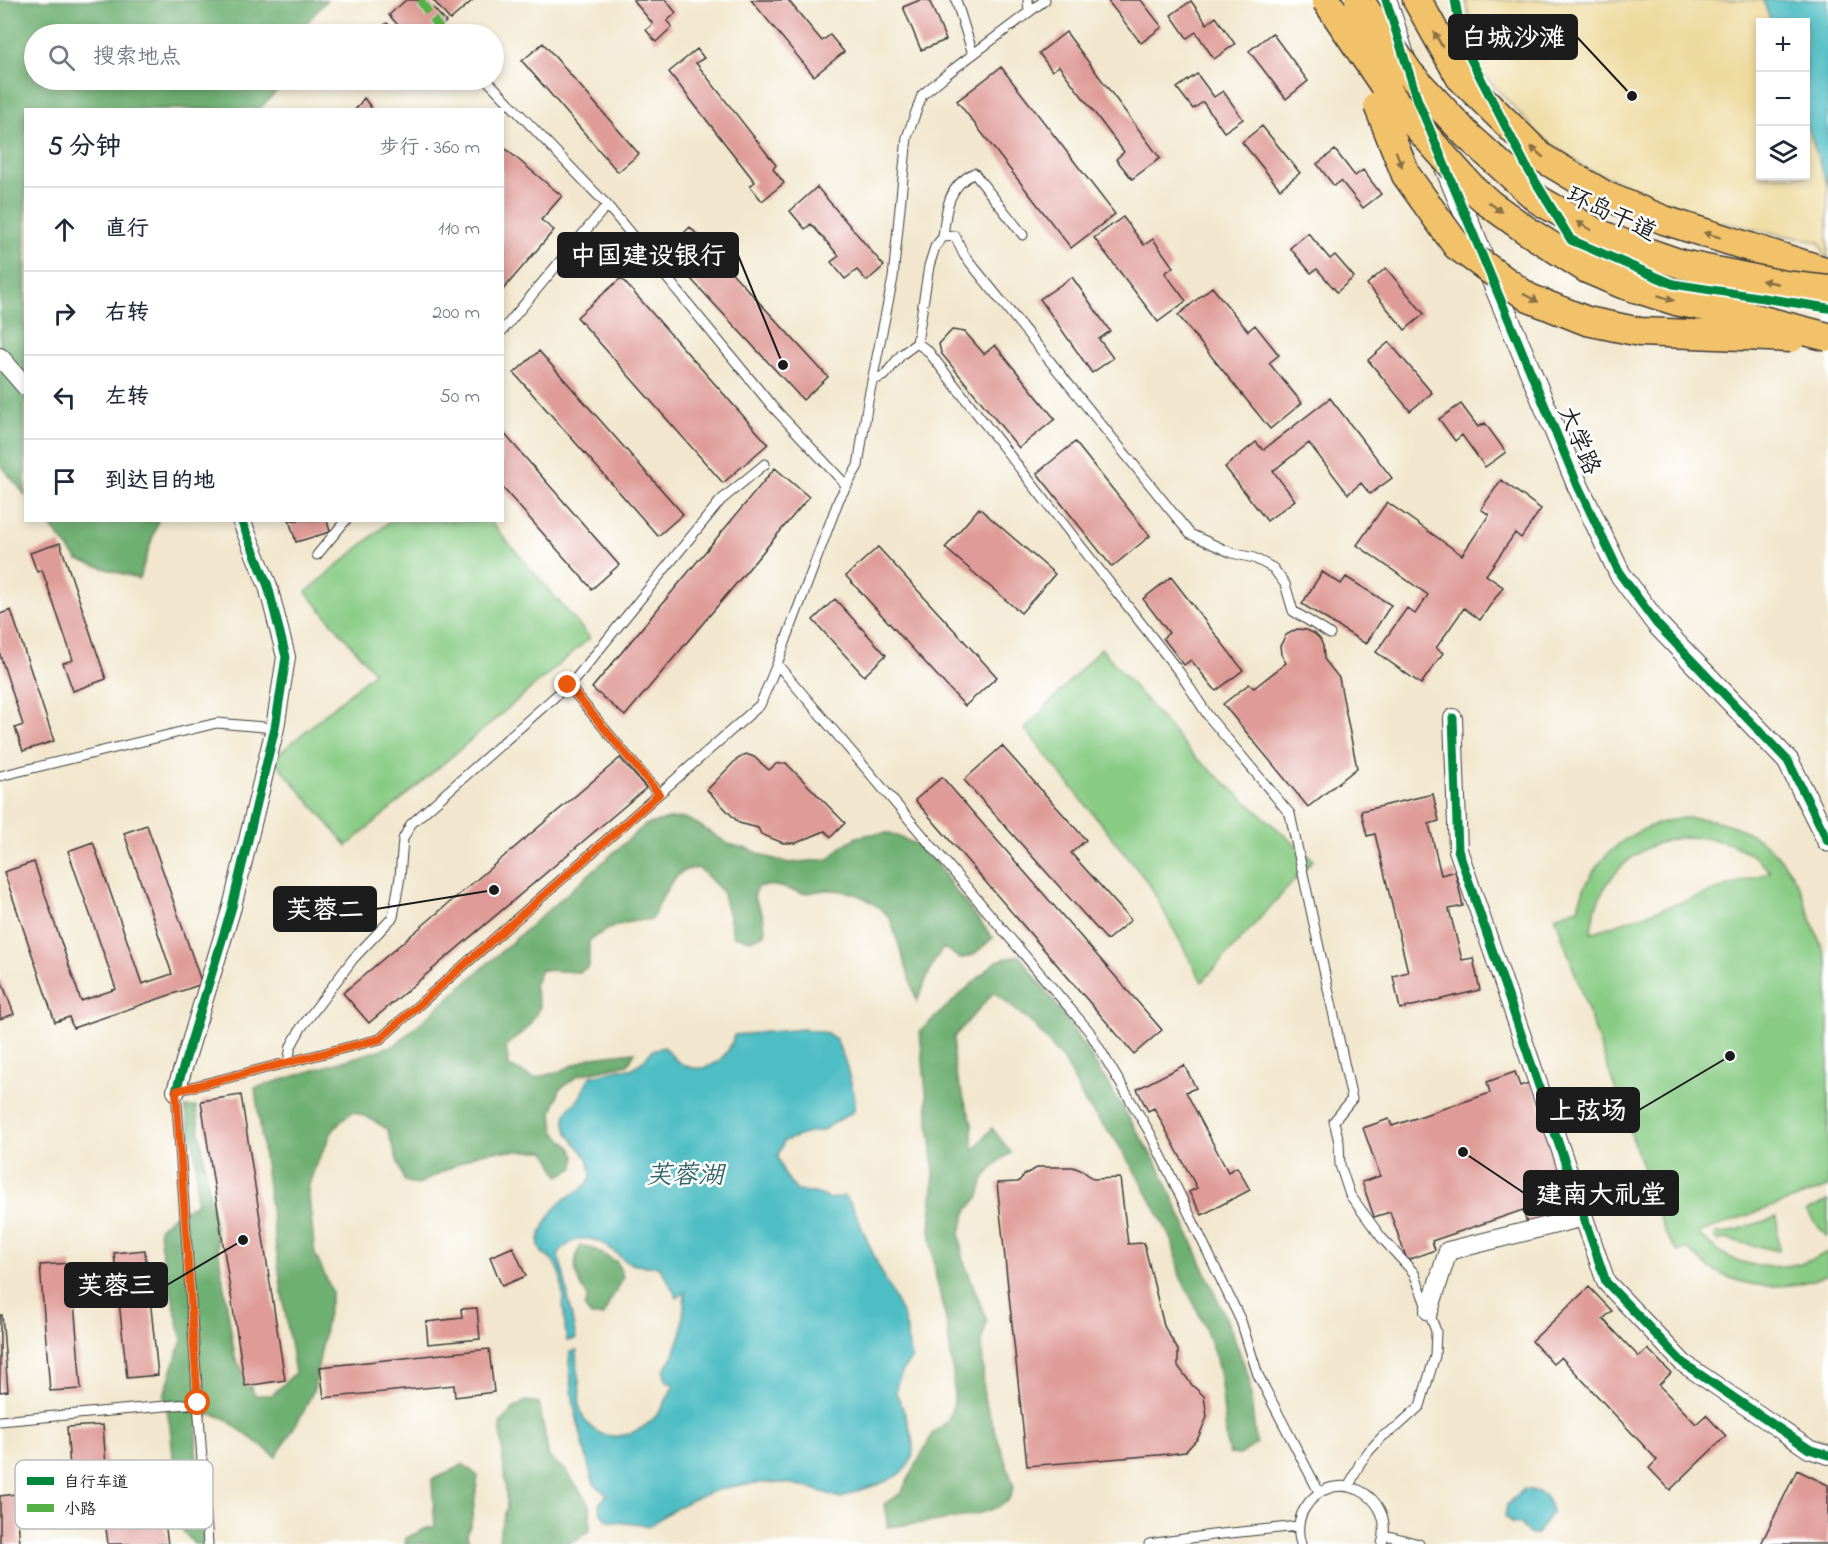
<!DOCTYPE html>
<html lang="zh">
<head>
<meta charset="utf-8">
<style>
	:root { --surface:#fff; --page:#f6f6f7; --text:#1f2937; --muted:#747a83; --line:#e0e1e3 }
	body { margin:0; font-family:"Indie Flower","LXGW WenKai TC",sans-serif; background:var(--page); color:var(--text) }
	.controls { position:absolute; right:18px; top:18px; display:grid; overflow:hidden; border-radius:0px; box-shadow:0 3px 9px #0003 }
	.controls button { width:54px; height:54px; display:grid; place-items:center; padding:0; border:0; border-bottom:2px solid var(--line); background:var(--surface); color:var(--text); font:30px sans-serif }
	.stop { position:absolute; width:18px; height:18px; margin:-14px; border:4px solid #ea580c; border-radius:50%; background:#fff }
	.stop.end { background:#ea580c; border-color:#fff; box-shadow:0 2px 6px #0008 }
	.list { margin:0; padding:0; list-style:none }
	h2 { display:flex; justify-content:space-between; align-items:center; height:78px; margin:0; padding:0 24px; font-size:26px }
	h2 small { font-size:20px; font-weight:400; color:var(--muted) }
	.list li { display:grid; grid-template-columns:39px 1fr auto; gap:18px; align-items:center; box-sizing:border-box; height:84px; padding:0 24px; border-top:2px solid var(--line) }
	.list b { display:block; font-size:22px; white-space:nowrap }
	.list em { font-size:20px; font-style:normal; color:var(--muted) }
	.icon { flex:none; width:33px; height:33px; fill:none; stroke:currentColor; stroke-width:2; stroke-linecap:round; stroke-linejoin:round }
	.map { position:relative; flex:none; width:1828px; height:1544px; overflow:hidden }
	.search { position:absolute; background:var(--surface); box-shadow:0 3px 9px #0003; left:24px; top:24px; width:480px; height:66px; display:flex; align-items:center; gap:15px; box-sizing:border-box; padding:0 21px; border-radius:33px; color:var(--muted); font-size:22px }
	.panel { position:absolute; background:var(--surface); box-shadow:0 3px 9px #0003; left:24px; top:108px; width:480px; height:414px; border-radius:0px }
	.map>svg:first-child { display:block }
	.green { fill:#88cb84; stroke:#527450; stroke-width:1.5; fill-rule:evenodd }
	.forest { fill:#6eaf72; stroke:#456647; stroke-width:1.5 }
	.sand { fill:#eeda9e; stroke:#857b5d; stroke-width:1.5 }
	.water { fill:#4fbec4; stroke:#366d70; stroke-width:1.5 }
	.building { fill:#df9b97 }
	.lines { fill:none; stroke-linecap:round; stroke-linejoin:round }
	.pedestrian-tunnel { stroke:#c7beaa; stroke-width:14; stroke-dasharray:14 7; stroke-linecap:butt }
	.service-casing { stroke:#3c3a37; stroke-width:11 }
	.minor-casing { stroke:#3c3a37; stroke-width:20 }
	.tertiary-casing { stroke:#3c3a37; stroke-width:23 }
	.trunk-casing { stroke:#3c3a37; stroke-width:31 }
	.service { stroke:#fff; stroke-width:9 }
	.minor { stroke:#fff; stroke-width:18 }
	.tertiary { stroke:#fff; stroke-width:21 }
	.trunk { stroke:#f2c26a; stroke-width:28 }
	.trunk-bridge-casing { stroke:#3c3a37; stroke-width:31; stroke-linecap:butt }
	.trunk-bridge { stroke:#f2c26a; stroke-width:28 }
	.quiet { stroke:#55b145; stroke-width:8; stroke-dasharray:15 8; stroke-linecap:butt }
	.cycleway-casing { stroke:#fff; stroke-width:13 }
	.cycleway { stroke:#00873e; stroke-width:9 }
	.oneway { fill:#876f43 }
	.route { stroke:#ea580c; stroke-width:8 }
	.labels { text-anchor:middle; stroke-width:5; stroke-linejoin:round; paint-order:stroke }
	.street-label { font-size:24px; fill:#1c1c1c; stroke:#fff }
	.water-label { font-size:26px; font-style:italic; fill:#336568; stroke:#fff }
	.key { fill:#fff; stroke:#bbb; stroke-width:1.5 }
	.key-label { font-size:16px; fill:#1c1c1c }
	.leader { fill:none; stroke:#1c1c1c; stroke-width:2 }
	.callout-dot { fill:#1c1c1c; stroke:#fff; stroke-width:2 }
	.callout { fill:#1c1c1c; stroke:#1c1c1c; stroke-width:2 }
	.callout-label { font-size:26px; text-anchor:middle; font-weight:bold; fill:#fff }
</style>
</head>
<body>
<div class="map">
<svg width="1828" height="1544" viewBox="0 0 1828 1544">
	<rect width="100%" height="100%" fill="#fff"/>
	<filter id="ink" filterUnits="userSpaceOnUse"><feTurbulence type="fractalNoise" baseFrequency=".0167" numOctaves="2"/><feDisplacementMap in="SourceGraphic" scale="12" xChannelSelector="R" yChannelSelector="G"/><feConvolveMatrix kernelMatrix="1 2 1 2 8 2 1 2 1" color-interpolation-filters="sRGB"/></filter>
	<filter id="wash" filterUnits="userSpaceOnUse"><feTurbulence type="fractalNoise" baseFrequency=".008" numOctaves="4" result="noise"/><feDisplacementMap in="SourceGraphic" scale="24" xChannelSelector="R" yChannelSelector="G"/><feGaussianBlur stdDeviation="1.35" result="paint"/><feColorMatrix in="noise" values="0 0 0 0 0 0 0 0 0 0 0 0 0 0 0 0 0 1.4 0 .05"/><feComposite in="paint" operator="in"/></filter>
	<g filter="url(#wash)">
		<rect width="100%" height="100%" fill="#f2e7ce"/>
		<path class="green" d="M390 521H490L590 638 347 846 273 759 374 672 306 592Z
			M1101 648 1193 755 1313 860 1202 982 1149 884 1025 729Z
			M1683 818C1735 817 1774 840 1799 886L1828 964V1187L1698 1233C1731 1271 1785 1276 1828 1252V1274C1780 1296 1723 1288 1687 1248L1678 1252 1666 1235 1555 916 1578 908C1590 857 1632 825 1683 818ZM1685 837C1717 837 1749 846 1770 872L1591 933C1595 881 1634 843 1685 837Z
			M1828 1201V1236L1827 1237 1806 1211Z
			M1777 1217 1779 1251 1724 1239 1718 1241 1715 1238V1234L1718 1232 1724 1234Z"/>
		<path class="forest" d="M0 0H327L299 31V34H34V80H288L259 109 26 110 25 495 0 464Z
			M46 521H158L139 579 78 560Z
			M685 818 699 825 728 844 749 849 767 857 789 863 829 859 843 845 857 837 871 834 890 833 915 844 937 863 953 888 993 938 973 955 960 959 949 951 943 948 935 959 917 1001 890 918C874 900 852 889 827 890 819 890 811 894 803 893 786 890 775 882 757 887L754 898C761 910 767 921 764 934L751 940 733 936 730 920 722 891 699 868C695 869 688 869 684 871 669 878 659 906 651 920 628 920 607 927 589 941V966L580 972 541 970 534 986 540 1007 528 1027 506 1047 509 1066 534 1078 558 1072 592 1057 635 1052 628 1064 579 1075 560 1089 552 1113 554 1131 572 1149 575 1157 574 1168 559 1176 546 1151H495L477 1154 417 1185 404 1181 387 1129 369 1118 353 1112 343 1119 332 1132 314 1170 308 1188 315 1254 332 1291 314 1389 304 1411 276 1457 224 1418 211 1414 197 1427 196 1450 207 1541 203 1544H194L177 1524V1498L170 1426 164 1395 182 1340 161 1248 159 1229 170 1218 196 1204V1160L185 1107H196L235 1357 255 1395H272L295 1373 282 1293 255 1088 395 1045 645 825 669 819Z
			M1019 955 1060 1010 1105 1079 1159 1167 1232 1332 1249 1378 1256 1444 1240 1455 1229 1454 1227 1445 1221 1383 1216 1358 1202 1320 1180 1276 1172 1240 1141 1182 1117 1142 1085 1103 1066 1064 1035 1026 994 992 954 1037 953 1056 956 1075 972 1123 973 1151 992 1128 1011 1153 999 1161 984 1178 979 1196 967 1211 960 1232 962 1257 987 1321 982 1338 984 1398 1014 1487C1012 1492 1010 1500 1005 1503 981 1519 917 1523 888 1527L884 1504 901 1493 933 1433 948 1421 954 1402 953 1374 947 1324 936 1278 930 1230 934 1173 920 1031 997 961Z
			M580 1246 590 1247 617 1262 623 1277C617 1291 608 1301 604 1316H591L584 1307 588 1297C576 1279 571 1267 580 1246Z
			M526 1401 539 1403 549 1457 567 1472 590 1506V1530L577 1540 567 1544H499L500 1529 507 1507 500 1424 513 1409Z
			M463 1464 478 1476 472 1519 467 1535 470 1544H405L406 1538 427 1528 435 1527 432 1479 450 1472Z"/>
		<path class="sand" d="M1466 0H1763L1771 22H1760V176H1806V122L1828 187V261L1819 242 1714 221 1586 168 1540 135 1480 71Z"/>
		<path class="water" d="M1763 0H1828V187L1806 122V22H1771Z
			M804 1029 827 1033 836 1039 846 1064 855 1099 854 1111 821 1131 811 1132 784 1141 778 1156 784 1174 797 1191C810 1191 819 1193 830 1199L845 1196 853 1207 878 1265 902 1313 907 1329V1338L912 1357C906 1366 896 1380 896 1391 896 1395 900 1400 901 1404 908 1423 922 1453 905 1469 887 1486 861 1487 842 1498 826 1494 810 1487 793 1484 742 1477 690 1494 650 1526L609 1521 601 1514 599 1504 607 1495 595 1485 591 1476 574 1406 569 1363 570 1352 577 1350C575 1364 577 1368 579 1382 581 1393 577 1403 582 1414 596 1447 636 1439 656 1416 664 1407 669 1395 674 1384L666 1382 664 1371 674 1355 682 1331 685 1292 677 1298 666 1277 658 1266C649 1266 638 1267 630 1263 621 1260 615 1251 607 1246 588 1234 571 1237 558 1255L564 1275 576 1339 567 1341C566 1332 564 1323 564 1313 562 1299 564 1282 558 1268 553 1257 536 1255 539 1240 540 1230 554 1208 562 1201 571 1193 590 1189 591 1174 592 1149 558 1138 566 1114 568 1107 576 1104 580 1097 584 1090 585 1084 590 1077L619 1069H631L642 1062 653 1050 664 1047C671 1055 678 1064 689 1067 712 1073 730 1055 734 1035Z
			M1524 1489C1542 1491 1548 1495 1552 1512L1537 1534H1529L1520 1524 1511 1523 1505 1516 1507 1505Z"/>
		<g id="blocks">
			<path class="building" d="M406 0H426L446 22 431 34H406L389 15Z
				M433 0H473L450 20Z
				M633 0H666L676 13 667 21 672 27 656 42 646 30 653 24Z
				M751 0H788L822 41 830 35 844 52 814 76Z
				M920 0H929L946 40 921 50 903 7Z
				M1107 0H1141L1162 27 1141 43Z
				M1191 1 1207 24 1216 17 1235 44 1214 59 1196 32 1187 38 1171 15Z
				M387 23 398 34H375Z
				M1066 32 1160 158 1132 179 1116 159 1124 152 1059 66 1052 71 1039 53Z
				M1272 33 1308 81 1286 99 1249 51Z
				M543 43 639 154 618 172 522 61Z
				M697 49 704 58 696 63 776 165 773 169 784 183 762 201 750 186 755 182 669 72Z
				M1001 67 1115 214 1071 248 957 101Z
				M1197 74 1214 97 1223 91 1243 119 1224 132 1203 102 1193 109 1177 88Z
				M364 98 373 110H355Z
				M1262 126 1300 173 1280 189 1242 142Z
				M502 146 562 196 541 220 554 230 502 291Z
				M1335 150 1355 176 1363 170 1381 194 1363 208 1341 181 1334 186 1317 164Z
				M817 187 884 266 867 281 857 270 845 279 831 262 839 256 811 224 805 229 790 211Z
				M1123 217 1144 245 1153 239 1173 267 1165 273 1186 301 1158 322 1094 238Z
				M690 227 828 377 803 400 665 251Z
				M1308 233 1330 259 1335 255 1354 277 1337 292 1317 269 1311 273 1290 248Z
				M1386 268 1424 314 1405 330 1367 284Z
				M1072 277 1110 331 1099 339 1113 358 1092 373 1040 299Z
				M621 278 768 444 723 483 577 317Z
				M1212 287 1248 331 1255 325 1279 355 1269 363 1302 403 1270 429 1178 315Z
				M952 330 965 332 984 354 995 345 1055 419 1019 448 941 353 939 344Z
				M1389 342 1432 393 1410 411 1368 360Z
				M539 351 683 514 658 536 514 373Z
				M1330 398 1392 478 1370 494 1361 483 1348 494 1309 443 1273 471 1295 500 1267 521 1225 467 1256 442 1263 450Z
				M1461 404 1478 427 1485 423 1506 452 1485 467 1462 435 1455 441 1439 419Z
				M502 431 619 565 592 589 502 487Z
				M1075 442 1150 536 1112 567 1037 473Z
				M775 468 809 497 625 716 592 688Z
				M1501 480 1541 509 1521 538 1515 533 1486 575 1503 587 1480 620 1464 608 1436 648 1443 653 1421 684 1376 652 1407 608 1415 614 1428 595 1357 545 1387 502 1462 555 1489 515 1481 509Z
				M979 508 1055 574 1021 613 945 548Z
				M289 520H327L330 532 296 542Z
				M60 543 106 679 73 691 63 663 73 660 42 570 37 572 30 553Z
				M878 547 997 677 965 706 846 576Z
				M1322 572 1341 584 1346 577 1391 605 1366 644 1302 604Z
				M1171 577 1243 670 1216 691 1191 660 1184 665 1163 638 1169 633 1143 599Z
				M835 599 886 655 864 676 813 620Z
				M11 610 54 741 23 751 15 728 23 725 0 655V614Z
				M1297 629 1307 630 1315 634 1320 639 1323 646 1324 659 1339 678 1357 768 1308 807 1223 704 1249 684 1254 688 1286 663 1281 654 1280 646 1286 635Z
				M1002 746 1086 840 1071 853 1131 920 1107 940 964 780Z
				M746 754 754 757 769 770 776 764 786 763 845 823 831 837 825 831 796 843H783L761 834 758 828 739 823 707 790 736 760Z
				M620 758 646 788 369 1023 343 993Z
				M942 777 1162 1030 1134 1054 915 800Z
				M1433 794 1439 821 1429 824 1441 875 1455 871 1463 906 1449 909 1462 960 1473 958 1480 990 1400 1009 1393 976 1408 972 1375 834 1367 836 1361 811Z
				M147 825 202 984 73 1028 69 1017 55 1022 4 872 34 862 81 1001 116 989 68 851 93 842 142 984 172 974 124 833Z
				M0 977 14 1014 0 1019Z
				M1184 1065 1196 1088 1186 1092 1228 1172 1237 1167 1250 1190 1202 1215 1189 1192 1197 1188 1154 1108 1148 1111 1137 1089Z
				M1515 1072 1520 1086 1532 1082 1570 1194 1558 1198 1563 1212 1527 1224 1523 1210 1432 1241 1435 1250 1407 1260 1390 1212 1374 1217 1362 1182 1380 1176 1363 1128 1389 1119 1392 1126 1490 1093 1487 1082Z
				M241 1095 285 1380 245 1386 201 1101Z
				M1039 1167H1073L1083 1171 1093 1179 1120 1178 1128 1244 1144 1243 1164 1326 1178 1350V1366L1192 1385 1204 1396 1207 1417 1198 1438 1185 1452 1170 1454 1027 1466 997 1183 1018 1182 1025 1174Z
				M513 1247 526 1276 502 1286 490 1257Z
				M145 1250 158 1375 127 1378 114 1253Z
				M71 1263 81 1389 50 1391 40 1265Z
				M1589 1287 1612 1311 1603 1319 1639 1357 1648 1349 1671 1373 1659 1385 1696 1424 1706 1415 1726 1436 1670 1490 1649 1468 1657 1460 1561 1357 1553 1364 1532 1341Z
				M477 1308 480 1339 428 1344 426 1322 462 1318 461 1309Z
				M0 1315H2L8 1391 0 1392Z
				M489 1349 494 1392 455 1397 454 1385 324 1398 320 1367Z
				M103 1425 107 1480 91 1481 92 1497 67 1498 66 1483H71L67 1427Z
				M1797 1470 1828 1485V1544H1761Z
				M16 1494 20 1544H0V1496Z
				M137 1501 140 1526 165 1523 168 1544H108L103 1505Z"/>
		</g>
	</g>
	<g filter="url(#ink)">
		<use href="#blocks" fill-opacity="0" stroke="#3c3a37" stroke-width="1.5"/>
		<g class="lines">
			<path class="pedestrian-tunnel" d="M420 0 443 34"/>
			<g class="service-casing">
				<path id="service" d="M956 0 973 54
					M1028 0 1029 12
					M443 34H444
					M487 80 607 205 772 406 847 486
					M943 237C946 210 947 187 974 173L1023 235
					M502 331 607 205
					M917 343 929 266 935 247 943 237 955 236 964 255 1190 534 1232 553 1254 558 1273 568 1285 584 1293 611 1330 634
					M872 381 885 375 901 355 917 343 928 351 1180 673 1209 717 1290 814 1352 1099 1334 1121 1339 1142 1340 1165 1350 1195 1381 1237 1414 1273 1436 1331 1435 1356 1420 1406 1398 1426 1383 1436 1369 1451 1360 1463 1349 1486
					M317 555 346 520
					M777 664 1089 1031 1150 1133 1241 1321 1258 1375 1319 1492
					M568 685 659 794
					M0 776 217 723 275 728
					M288 1063 291 1046 301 1028 353 959 393 917 400 877 403 839 411 824 576 678 721 500 765 464
					M0 1421 198 1403
					M1385 1535 1419 1544
					M208 1544 176 1091 380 1039 760 705 777 664 839 499 858 466 868 401 893 278 907 137 922 95 947 74 1045 0
					M1149 1544 1212 1535 1298 1526
					M1301 1544C1297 1532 1298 1518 1305 1508 1333 1463 1397 1494 1382 1544"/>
			</g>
			<g class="minor-casing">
				<path id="minor" d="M0 357 26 387
					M1453 718 1458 850 1606 1282 1683 1363 1809 1449 1828 1455
					M176 1091 232 907 275 728 286 657 268 586 241 520
					M1429 1311 1448 1251 1584 1217"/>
			</g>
			<g class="tertiary-casing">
				<path id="tertiary" d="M1386 0 1418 101 1432 135
					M1444 164 1578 486 1620 574 1657 624 1788 761 1828 841"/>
			</g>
			<g class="trunk-casing">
				<path id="trunk" d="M1417 0 1460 77 1541 157 1606 196 1664 220 1828 272"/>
			</g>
			<use href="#service" class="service"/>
			<use href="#minor" class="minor"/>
			<use href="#tertiary" class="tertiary"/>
			<use href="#trunk" class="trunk"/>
			<g class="trunk-bridge-casing">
				<path id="trunk-bridge" d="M1326 0 1396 103 1472 188 1490 204 1526 230 1587 269 1622 284 1679 302 1720 309 1828 337
					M1359 0 1409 73 1466 134 1539 200 1593 231 1632 247 1681 264 1784 285 1828 290
					M1378 105 1406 175 1457 246 1529 298 1587 321 1640 332 1791 338"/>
			</g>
			<use href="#trunk-bridge" class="trunk-bridge"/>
			<path class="quiet" d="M420 0 443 34"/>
			<g class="cycleway-casing">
				<path id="cycleway" d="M1386 0 1418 101 1578 486 1620 574 1657 624 1788 761 1828 841
					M1455 0 1463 44 1526 166 1571 240 1673 284 1828 308
					M1453 718 1458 850 1606 1282 1683 1363 1809 1449 1828 1455
					M176 1091 232 907 275 728 286 657 268 586 241 520"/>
			</g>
			<use href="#cycleway" class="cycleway"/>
		</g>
		<defs><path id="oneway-solid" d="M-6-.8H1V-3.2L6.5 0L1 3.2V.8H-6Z" transform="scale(1.5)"/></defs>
		<g class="oneway">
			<use href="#oneway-solid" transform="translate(1438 39) rotate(-119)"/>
			<use href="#oneway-solid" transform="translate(1537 152) rotate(-139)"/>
			<use href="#oneway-solid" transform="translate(1399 159) rotate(69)"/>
			<use href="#oneway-solid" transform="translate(1495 207) rotate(38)"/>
			<use href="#oneway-solid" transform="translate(1584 226) rotate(-151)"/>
			<use href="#oneway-solid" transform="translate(1712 235) rotate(-163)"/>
			<use href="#oneway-solid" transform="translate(1770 282) rotate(-169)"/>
			<use href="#oneway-solid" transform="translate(1531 298) rotate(28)"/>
			<use href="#oneway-solid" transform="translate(1666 298) rotate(18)"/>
		</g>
	</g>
	<g class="lines" filter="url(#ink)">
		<path class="route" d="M198 1403 176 1091 380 1039 659 794 568 685"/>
	</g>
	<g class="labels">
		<g class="street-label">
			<text transform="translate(1612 213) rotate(25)" y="8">环岛干道</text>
			<text transform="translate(1580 440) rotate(67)" y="8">大学路</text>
		</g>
		<g class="water-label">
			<text x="685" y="1183">芙蓉湖</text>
		</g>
	</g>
	<rect x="15" y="1460" width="198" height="69" rx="9" class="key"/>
	<rect x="27" y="1477" width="27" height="8" fill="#00873e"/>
	<rect x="27" y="1504" width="27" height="8" fill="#55b145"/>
	<g class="key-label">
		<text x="64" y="1487">自行车道</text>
		<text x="64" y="1514">小路</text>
	</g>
	<path class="leader" d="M1632 96L1577 37M783 365L738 255M494 890L376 909M1730 1056L1639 1110M1463 1152L1524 1193M243 1240L167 1285"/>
	<g class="callout-dot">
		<circle cx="1632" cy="96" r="6"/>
		<circle cx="783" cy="365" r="6"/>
		<circle cx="494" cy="890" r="6"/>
		<circle cx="1730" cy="1056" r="6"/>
		<circle cx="1463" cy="1152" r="6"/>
		<circle cx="243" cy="1240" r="6"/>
	</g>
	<g class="callout">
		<rect x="1449" y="15" width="128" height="44" rx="6"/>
		<rect x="558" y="233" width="180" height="44" rx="6"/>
		<rect x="274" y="887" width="102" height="44" rx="6"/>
		<rect x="1537" y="1088" width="102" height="44" rx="6"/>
		<rect x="1524" y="1171" width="154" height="44" rx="6"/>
		<rect x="65" y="1263" width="102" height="44" rx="6"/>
	</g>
	<g class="callout-label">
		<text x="1513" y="46">白城沙滩</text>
		<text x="648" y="264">中国建设银行</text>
		<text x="325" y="918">芙蓉二</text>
		<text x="1588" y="1119">上弦场</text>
		<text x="1601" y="1203">建南大礼堂</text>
		<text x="116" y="1294">芙蓉三</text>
	</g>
</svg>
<div class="controls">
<button>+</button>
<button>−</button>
<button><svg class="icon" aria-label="layers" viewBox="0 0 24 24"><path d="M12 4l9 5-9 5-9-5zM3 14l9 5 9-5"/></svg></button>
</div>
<div class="stop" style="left:198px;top:1403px"></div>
<div class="stop end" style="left:568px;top:685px"></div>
<div class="search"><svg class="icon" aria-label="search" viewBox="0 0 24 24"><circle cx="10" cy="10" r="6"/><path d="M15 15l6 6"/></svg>搜索地点</div>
<section class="panel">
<h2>5 分钟<small>步行 · 360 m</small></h2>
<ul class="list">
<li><svg class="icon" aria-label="ahead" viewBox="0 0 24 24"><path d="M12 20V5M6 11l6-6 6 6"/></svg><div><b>直行</b></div><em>110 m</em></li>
<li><svg class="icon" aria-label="right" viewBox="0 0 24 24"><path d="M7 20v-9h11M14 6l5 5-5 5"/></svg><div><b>右转</b></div><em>200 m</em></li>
<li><svg class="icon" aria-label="left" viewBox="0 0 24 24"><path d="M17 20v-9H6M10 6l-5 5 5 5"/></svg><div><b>左转</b></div><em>50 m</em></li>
<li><svg class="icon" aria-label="arrive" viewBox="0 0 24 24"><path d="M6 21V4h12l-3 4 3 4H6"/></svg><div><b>到达目的地</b></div></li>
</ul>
</section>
</div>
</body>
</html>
